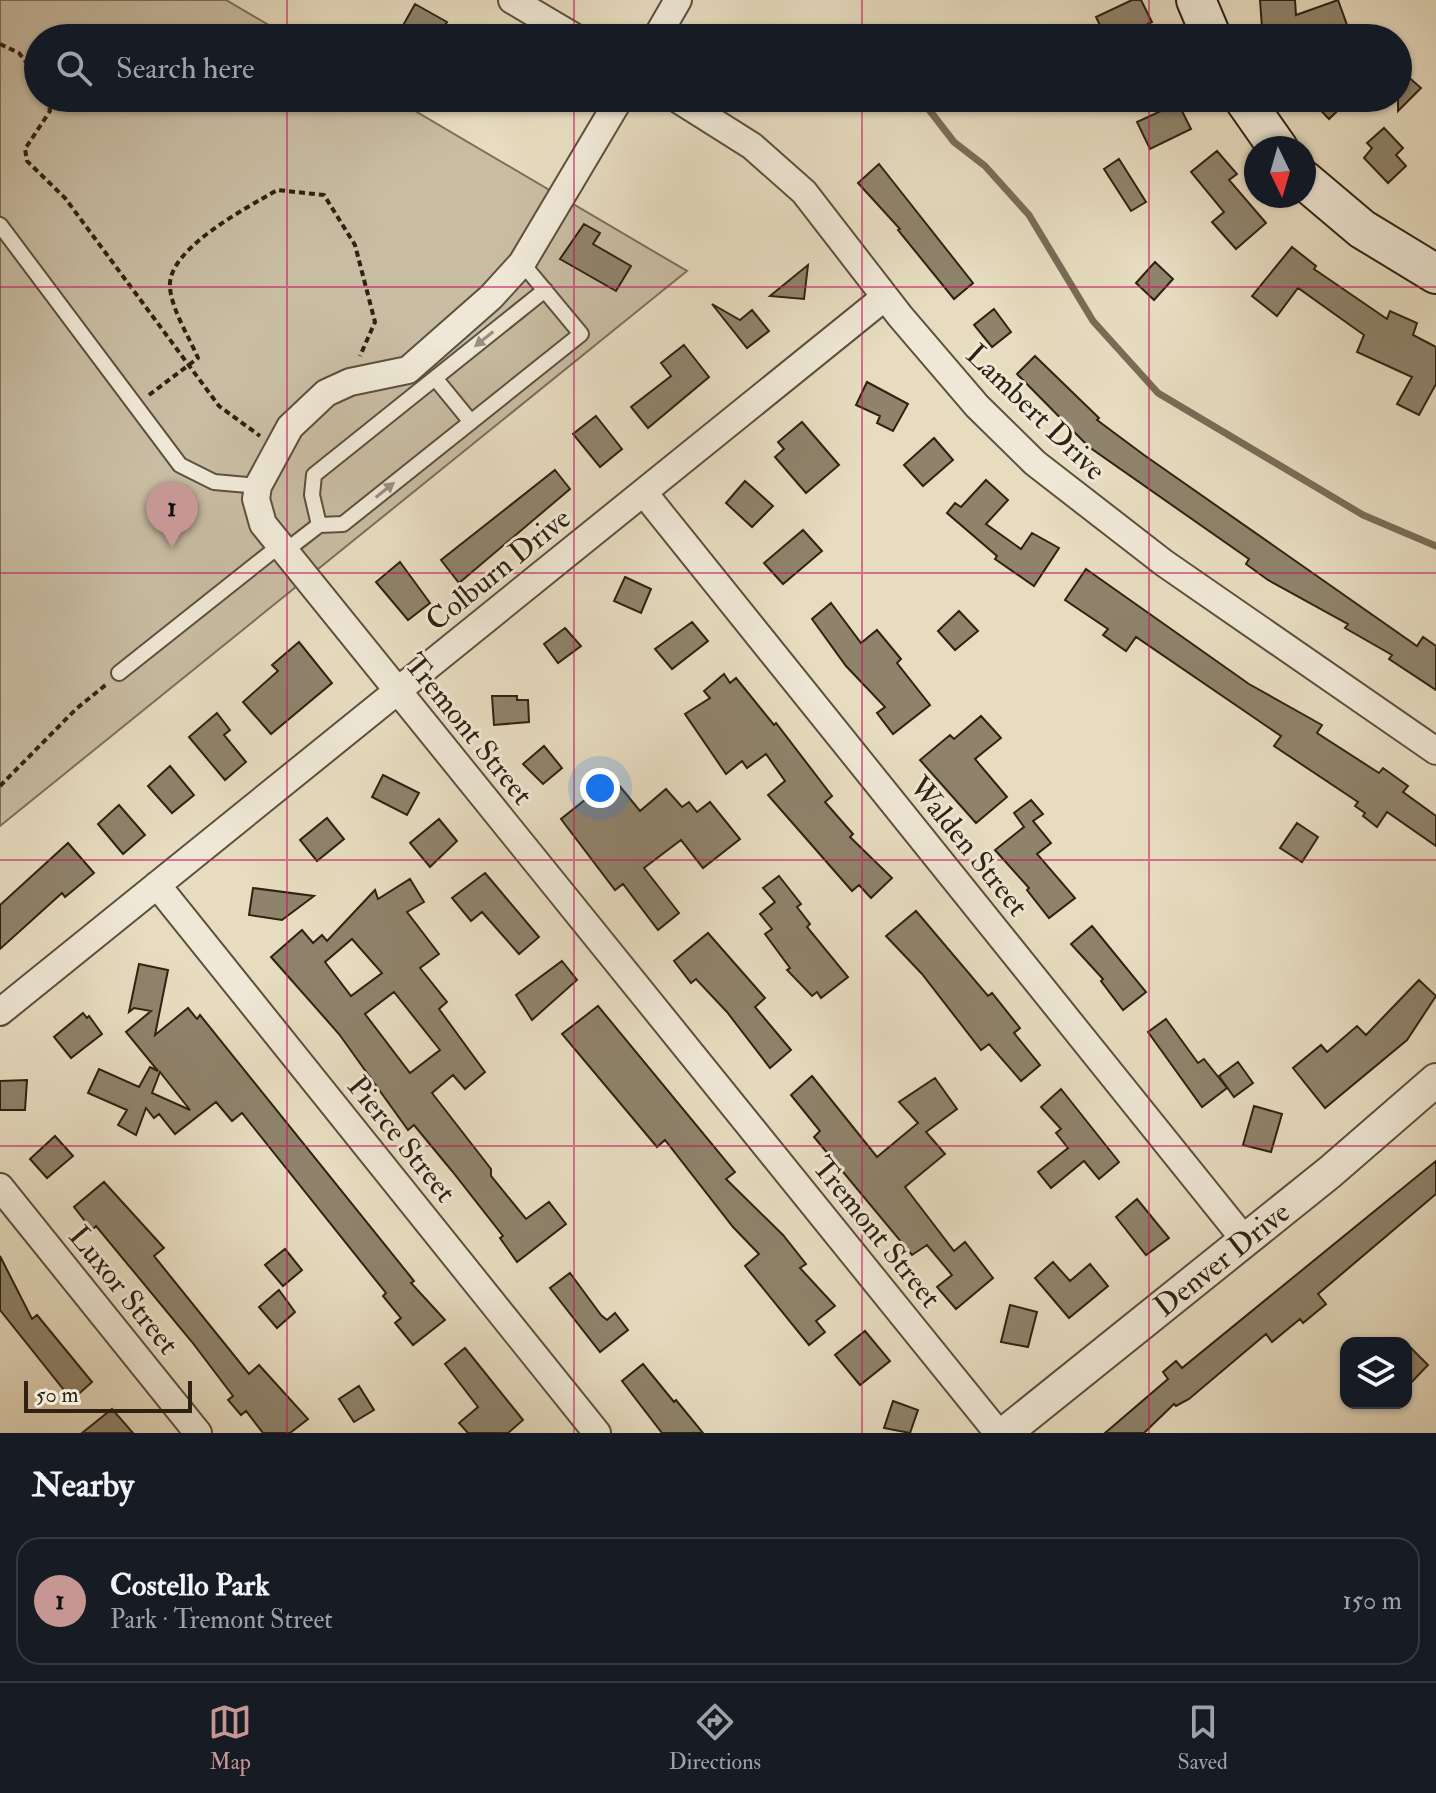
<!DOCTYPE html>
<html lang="en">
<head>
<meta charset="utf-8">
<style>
	:root { --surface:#171b24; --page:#20242c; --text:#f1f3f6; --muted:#9ea1a6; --line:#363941; --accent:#c59692 }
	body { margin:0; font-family:"IM FELL Double Pica",serif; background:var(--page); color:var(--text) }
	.controls { position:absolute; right:24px; bottom:24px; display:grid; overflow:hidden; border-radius:16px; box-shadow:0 2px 6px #0004 }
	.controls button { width:72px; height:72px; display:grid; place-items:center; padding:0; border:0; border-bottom:2px solid var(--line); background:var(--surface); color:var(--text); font:40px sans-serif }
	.compass { position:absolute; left:1244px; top:136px; width:72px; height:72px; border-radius:50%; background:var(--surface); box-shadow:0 2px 6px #0004; rotate:175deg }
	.scale { position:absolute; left:24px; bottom:20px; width:168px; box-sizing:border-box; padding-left:8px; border:4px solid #2f2211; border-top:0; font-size:22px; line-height:28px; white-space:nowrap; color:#2f2211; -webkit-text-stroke:6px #efe8d6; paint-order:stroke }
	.you { position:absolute; left:600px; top:788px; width:28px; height:28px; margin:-20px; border:6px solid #fff; border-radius:50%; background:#1a73e8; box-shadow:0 0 0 12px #1a73e833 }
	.badge { display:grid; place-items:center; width:52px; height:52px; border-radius:50%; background:var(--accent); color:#111; font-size:26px; font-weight:700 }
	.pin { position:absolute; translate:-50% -66px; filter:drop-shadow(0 2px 4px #0008) }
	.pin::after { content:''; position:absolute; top:42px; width:28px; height:24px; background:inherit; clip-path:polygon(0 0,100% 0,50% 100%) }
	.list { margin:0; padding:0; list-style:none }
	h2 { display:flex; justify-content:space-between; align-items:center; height:104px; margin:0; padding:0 32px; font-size:34px }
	h2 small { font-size:26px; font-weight:400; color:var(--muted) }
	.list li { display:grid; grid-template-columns:52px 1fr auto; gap:24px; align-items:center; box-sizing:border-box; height:128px; margin:0 16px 16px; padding:0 16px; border:2px solid var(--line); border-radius:24px }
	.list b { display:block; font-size:30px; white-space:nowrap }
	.list p { margin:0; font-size:26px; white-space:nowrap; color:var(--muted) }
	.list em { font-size:26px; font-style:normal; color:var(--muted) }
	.icon { flex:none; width:44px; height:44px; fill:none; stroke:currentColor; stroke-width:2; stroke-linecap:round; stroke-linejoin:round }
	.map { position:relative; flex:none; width:1436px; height:1433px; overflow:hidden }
	.search { position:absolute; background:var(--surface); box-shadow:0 2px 6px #0004; left:24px; right:24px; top:24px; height:88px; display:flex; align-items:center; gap:20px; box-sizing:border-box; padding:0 28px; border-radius:44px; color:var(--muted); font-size:30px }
	.sheet { height:248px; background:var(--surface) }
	nav { display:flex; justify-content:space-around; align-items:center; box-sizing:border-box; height:112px; border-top:2px solid var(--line); background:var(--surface); font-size:22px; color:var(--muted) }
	nav a { display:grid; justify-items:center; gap:4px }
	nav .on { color:var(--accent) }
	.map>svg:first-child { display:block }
	.green { fill:#c8bca2; stroke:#7c6f5a; stroke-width:2 }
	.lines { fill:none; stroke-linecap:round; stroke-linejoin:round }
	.stream { stroke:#786c56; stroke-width:7 }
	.building { fill:#8f836c; stroke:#2f2211; stroke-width:2; fill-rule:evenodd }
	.service-casing { stroke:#5d503d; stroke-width:18 }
	.minor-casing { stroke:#5d503d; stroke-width:30 }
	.tertiary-casing { stroke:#5d503d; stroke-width:36 }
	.secondary-casing { stroke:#2f2211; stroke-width:42 }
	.path { stroke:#2f2211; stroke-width:4; stroke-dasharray:6 4; stroke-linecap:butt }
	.service { stroke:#efe8d6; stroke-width:14 }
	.minor { stroke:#efe8d6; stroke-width:26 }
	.tertiary { stroke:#efe8d6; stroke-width:32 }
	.secondary { stroke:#efe8d6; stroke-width:38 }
	.oneway { fill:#998f7d }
	.grid { fill:none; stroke:#c2185b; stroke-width:2; stroke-opacity:0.55 }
	.labels { text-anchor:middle; stroke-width:6; stroke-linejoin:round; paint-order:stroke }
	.street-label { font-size:30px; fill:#2f2211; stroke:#efe8d6 }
</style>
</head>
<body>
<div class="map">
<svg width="1436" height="1433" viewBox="0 0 1436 1433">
	<rect width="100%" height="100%" fill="#e7dcc0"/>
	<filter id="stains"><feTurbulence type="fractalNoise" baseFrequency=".0025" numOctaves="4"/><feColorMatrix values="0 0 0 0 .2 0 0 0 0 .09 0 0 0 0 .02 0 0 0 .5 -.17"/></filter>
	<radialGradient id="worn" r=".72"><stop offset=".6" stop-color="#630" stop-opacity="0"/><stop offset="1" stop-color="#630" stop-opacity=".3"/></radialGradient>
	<path class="green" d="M0 0H226L291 38H38V98H393L687 271 0 826Z"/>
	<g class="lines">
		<path class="stream" d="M920 98 954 142 985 166 1029 215 1093 321 1158 393 1363 515 1436 546"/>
	</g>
	<path class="building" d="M1132 0H1141L1152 22 1119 38H1106L1096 17Z
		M1260 0H1295L1296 15 1338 0 1347 25 1313 37 1311 33 1250 38 1249 33 1262 28Z
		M415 4 447 22 437 38H396Z
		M1398 68 1421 88 1398 111Z
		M1309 98H1351L1329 119Z
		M1178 103 1191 129 1150 149 1137 122Z
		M1384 128 1403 148 1396 155 1406 166 1388 183 1364 158 1372 148 1367 143Z
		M1217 151 1237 174 1229 180 1266 223 1236 249 1212 222 1224 212 1191 172Z
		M1119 159 1146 202 1131 211 1104 169Z
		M879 164 973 283 954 299 898 230 900 229 858 183Z
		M584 224 600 233 593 244 631 266 616 291 560 259Z
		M1292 247 1316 266 1314 269 1387 319 1390 311 1417 323 1413 335 1436 347V384L1419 415 1397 404 1412 377 1357 352 1364 335 1298 288 1277 316 1252 296Z
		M1155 262 1173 279 1154 300 1136 283Z
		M808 265 804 299 770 296Z
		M712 304 740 320 752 310 769 331 747 348Z
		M994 309 1011 332 992 347 974 325Z
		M684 345 709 377 648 428 631 407 671 376 661 363Z
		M1035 356 1099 418 1097 420 1144 455 1417 646 1423 637 1436 646V690L1389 659 1392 655 1345 628 1348 624 1268 580 1246 564 1249 559 1089 447 1017 374Z
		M867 382 908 404 893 431 877 423 880 416 856 405Z
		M596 416 622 449 600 467 573 434Z
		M802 422 839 465 806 493 775 457 784 449 778 442Z
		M934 438 953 460 923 486 904 465Z
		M555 470 570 489 459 583 441 560Z
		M986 480 1008 500 986 524 1021 549 1032 533 1059 548 1034 586 995 559 997 556 947 513 955 503 961 507Z
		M745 481 773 506 752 527 726 503Z
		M803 530 822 551 783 584 764 563Z
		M400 562 430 603 408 620 376 582Z
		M1086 569 1249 684 1322 725 1317 733 1379 773 1383 768 1408 786 1403 792 1436 816V846L1387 812 1377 827 1363 816 1365 813 1355 806 1358 802 1274 746 1281 736 1136 637 1126 651 1103 635 1108 629 1065 600Z
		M625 577 651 589 641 613 614 601Z
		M831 603 861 643 877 630 901 659 897 663 930 705 893 734 877 713 885 707 846 666 812 619Z
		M959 611 978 631 955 650 938 631Z
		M692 622 708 641 672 669 655 649Z
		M565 628 581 646 558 663 544 644Z
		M299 642 332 683 271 734 243 702 278 671 272 665Z
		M724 674 730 683 736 678 774 725 776 723 832 796 825 802 853 834 850 837 892 878 871 898 859 885 852 891 768 795 785 781 766 754 747 768 742 761 726 774 685 714 710 698 704 691Z
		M492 696H517V700H528L529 722 494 725Z
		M217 713 230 730 224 735 246 762 225 780 189 737Z
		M981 716 1001 738 975 759 1007 797 976 823 920 760 950 735 954 739Z
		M544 746 562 768 543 784 523 764Z
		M170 766 194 795 172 813 148 786Z
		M609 773 640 811 666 789 682 807 689 802 697 812 710 802 740 839 703 868 681 840 644 868 679 913 658 930 623 884 615 890 561 819 586 799 583 794Z
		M383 775 419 793 407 815 372 797Z
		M1031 800 1043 814 1033 821 1051 843 1037 854 1075 898 1049 918 1027 890 1029 888 995 850 1024 827 1014 813Z
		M119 805 145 835 123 854 98 824Z
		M327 818 344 839 317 861 300 840Z
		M439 819 457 841 430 867 410 843Z
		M1297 823 1318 837 1302 862 1280 848Z
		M68 843 94 873 65 897 62 893 0 949V905Z
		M485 873 539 937 519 954 482 912 471 921 452 898Z
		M779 876 801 904 797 907 810 924 807 927 848 977 821 998 817 992 812 996 787 970 790 968 765 934 772 929 760 914 775 902 763 888Z
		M410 879 424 902 407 912 439 954 420 968 447 1002 439 1009 485 1072 465 1089 453 1075 432 1093 491 1169V1176L526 1219 549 1202 566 1224 517 1262 500 1238 503 1236 452 1171 414 1125 408 1130 339 1034 271 957 302 930 313 943 322 935 327 941 375 890 378 899ZM352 939 382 973 351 996 325 962ZM394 992 440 1050 410 1073 365 1014Z
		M253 888 314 896 282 920 249 915Z
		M916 911 988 996 992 993 1020 1028 1014 1033 1040 1065 1021 1081 989 1044 981 1050 922 974 886 936Z
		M1092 926 1146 992 1123 1010 1101 981 1103 979 1071 944Z
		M708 933 765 998 755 1007 791 1050 770 1068 727 1012 696 979 691 983 674 961Z
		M562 961 577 980 532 1020 516 995Z
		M139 964 168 970 155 1035 188 1008 197 1019 200 1015 414 1281 411 1283 445 1320 413 1345 395 1323 401 1318 383 1296 386 1293 242 1113 232 1121 216 1102 175 1134 159 1114 154 1118 146 1108 136 1135 118 1125 127 1110 88 1093 99 1069 139 1087 150 1067 158 1071 126 1032 151 1011 134 1008 129 1012ZM160 1072 190 1110 152 1093Z
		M1419 980 1436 996 1407 1040 1325 1108 1293 1068 1321 1045 1327 1052 1357 1026 1366 1035Z
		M598 1006 735 1172 726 1179 783 1235 806 1264 800 1268 835 1306 816 1321 825 1332 809 1345 745 1266 759 1254 733 1227 665 1140 657 1147 562 1034Z
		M83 1013 87 1018 89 1016 102 1034 71 1058 54 1037Z
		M1166 1019 1198 1063 1204 1059 1227 1088 1202 1107 1148 1032Z
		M1238 1062 1253 1083 1234 1097 1219 1076Z
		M812 1076 877 1157 918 1123 899 1102 935 1078 957 1109 926 1132 945 1154 905 1187 954 1251 965 1242 993 1278 956 1309 937 1287 952 1275 927 1245 912 1255 814 1137 820 1131 791 1095Z
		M27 1080 25 1110H0V1081Z
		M1061 1089 1119 1162 1099 1179 1084 1161 1051 1188 1038 1172 1068 1148 1056 1133 1061 1129 1041 1107Z
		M1254 1106 1282 1114 1271 1152 1243 1145Z
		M55 1136 73 1156 47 1178 30 1159Z
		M1436 1161V1194L1318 1294 1326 1304 1303 1323 1300 1319 1272 1342 1266 1334 1189 1399 1176 1406 1174 1404 1144 1433H1105L1168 1379 1163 1372 1176 1361 1182 1368Z
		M104 1182 164 1248 154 1256 249 1374 259 1365 308 1419 290 1433H263L246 1411 241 1415 228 1400 233 1396 192 1342 96 1226 92 1230 74 1207Z
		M1137 1199 1169 1238 1146 1255 1116 1217Z
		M285 1249 302 1270 283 1286 265 1265Z
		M0 1256 32 1319 37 1315 92 1382 72 1400 0 1310Z
		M1053 1262 1070 1281 1090 1264 1108 1286 1069 1318 1035 1278Z
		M570 1273 601 1315 607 1320 615 1313 628 1330 600 1352 550 1288Z
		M279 1290 295 1312 277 1328 259 1307Z
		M1010 1305 1037 1312 1028 1347 1001 1342Z
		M865 1331 890 1361 860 1385 835 1355Z
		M1406 1343 1428 1365 1406 1388Z
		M465 1348 523 1420 508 1433H468L459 1423 478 1407 445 1364Z
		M643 1364 674 1402 676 1400 703 1433H662L622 1381Z
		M359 1386 374 1410 354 1422 339 1399Z
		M893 1401 918 1410 910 1433 884 1428Z
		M112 1409 133 1433H82Z"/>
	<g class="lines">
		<g class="service-casing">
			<path id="service" d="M0 225 180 465 214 482 258 486
				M435 378 471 422
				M319 525 312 495 314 475 545 290
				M284 552 319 525 343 524 581 334 522 263
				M119 673 279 546"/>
		</g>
		<g class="minor-casing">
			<path id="minor" d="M512 0 576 38
				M656 38 678 0
				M620 98 522 263 491 297 408 370 350 382 326 393 290 427 258 486 256 499 263 524 998 1433
				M676 98 752 146 804 192 900 316 977 406 1035 463 1164 563 1436 751
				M644 493 1244 1239
				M157 885 597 1433
				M0 1012 885 297
				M0 1187 198 1433"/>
		</g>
		<g class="tertiary-casing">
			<g id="tertiary">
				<path id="s1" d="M1005 1433 1330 1172 1436 1080"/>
			</g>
		</g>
		<g class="secondary-casing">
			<path id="secondary" d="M1196 0 1212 38
				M1243 98 1278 148
				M1304 180 1362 229 1436 274"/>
		</g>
		<path class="path" d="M0 44 19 53 38 77
			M47 98 50 111 25 149 27 161 65 198 219 406 260 436
			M149 395 198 358C189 337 172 310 170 288 166 249 247 208 277 190L324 195 355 245 375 322 360 356
			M0 786 76 709 108 683"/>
		<use href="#service" class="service"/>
		<use href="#minor" class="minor"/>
		<use href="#tertiary" class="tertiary"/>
		<use href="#secondary" class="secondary"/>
	</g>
	<defs><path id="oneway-solid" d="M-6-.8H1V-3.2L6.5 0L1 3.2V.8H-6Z" transform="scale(2)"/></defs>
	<g class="oneway">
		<use href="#oneway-solid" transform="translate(484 339) rotate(141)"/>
		<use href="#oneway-solid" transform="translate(385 490) rotate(-39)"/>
	</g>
	<path class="grid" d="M287 0V38M574 0V38M862 0V38M1149 0V38M287 98V1433M574 98V1433M862 98V1433M1149 98V1433M0 287H1436M0 573H1436M0 860H1436M0 1146H1436"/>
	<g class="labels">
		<g class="street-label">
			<text transform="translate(1036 412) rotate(44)" y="10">Lambert Drive</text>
			<text transform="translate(498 569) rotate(-39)" y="10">Colburn Drive</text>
			<text transform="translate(469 729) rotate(51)" y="10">Tremont Street</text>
			<text transform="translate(969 846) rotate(51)" y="10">Walden Street</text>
			<text transform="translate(402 1139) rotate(51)" y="10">Pierce Street</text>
			<text transform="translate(877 1232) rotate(51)" y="10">Tremont Street</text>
			<text dy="10" stroke="none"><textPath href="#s1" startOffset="278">Denver Drive</textPath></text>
			<text transform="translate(124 1290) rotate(51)" y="10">Luxor Street</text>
		</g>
	</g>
	<rect width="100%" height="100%" filter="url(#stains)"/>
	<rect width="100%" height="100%" fill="url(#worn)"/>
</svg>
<div class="controls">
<button><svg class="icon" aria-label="layers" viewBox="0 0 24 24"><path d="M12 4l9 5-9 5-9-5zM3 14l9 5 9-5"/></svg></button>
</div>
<svg class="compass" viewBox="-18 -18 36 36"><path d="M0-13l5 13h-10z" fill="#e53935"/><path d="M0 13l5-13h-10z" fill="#9ea1a6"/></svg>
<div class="scale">50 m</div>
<div class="you"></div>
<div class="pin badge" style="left:172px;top:548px">1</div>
<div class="search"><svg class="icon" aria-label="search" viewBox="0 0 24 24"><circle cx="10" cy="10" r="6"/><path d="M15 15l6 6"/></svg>Search here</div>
</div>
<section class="sheet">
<h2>Nearby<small></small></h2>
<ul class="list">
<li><span class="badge">1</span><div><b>Costello Park</b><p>Park · Tremont Street</p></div><em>150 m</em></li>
</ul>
</section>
<nav>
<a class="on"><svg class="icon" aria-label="map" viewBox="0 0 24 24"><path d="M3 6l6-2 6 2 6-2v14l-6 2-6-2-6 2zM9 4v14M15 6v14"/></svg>Map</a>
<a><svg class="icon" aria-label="directions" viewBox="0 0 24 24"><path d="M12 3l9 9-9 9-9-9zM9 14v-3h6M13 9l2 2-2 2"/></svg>Directions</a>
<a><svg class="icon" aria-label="saved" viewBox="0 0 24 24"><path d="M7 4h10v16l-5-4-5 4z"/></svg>Saved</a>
</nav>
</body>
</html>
